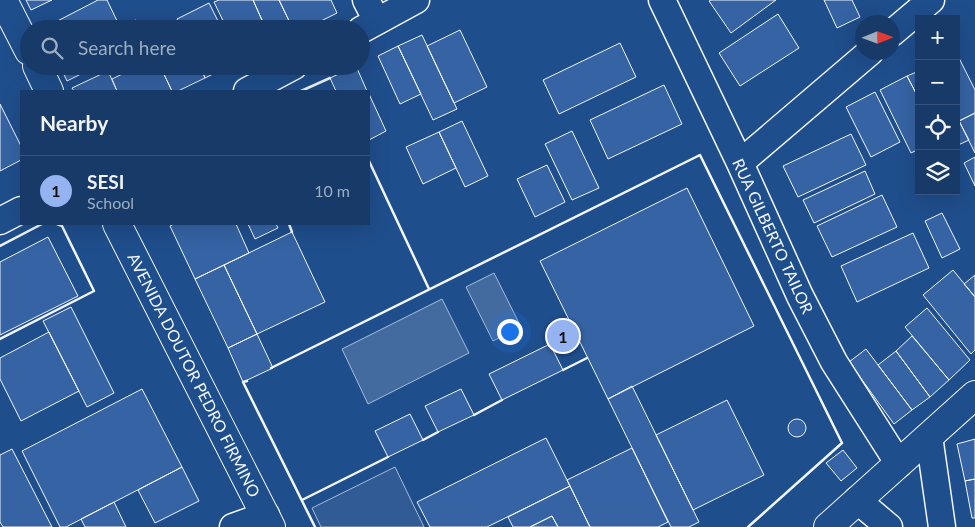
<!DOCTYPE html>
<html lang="en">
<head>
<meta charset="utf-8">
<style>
	:root { --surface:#173a69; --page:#244571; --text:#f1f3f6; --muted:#9eadc0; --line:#36547d; --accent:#95b2f1 }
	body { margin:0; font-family:Lato,sans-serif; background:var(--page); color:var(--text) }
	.controls { position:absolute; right:15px; top:15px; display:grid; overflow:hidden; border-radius:0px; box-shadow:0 5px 20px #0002 }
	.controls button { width:45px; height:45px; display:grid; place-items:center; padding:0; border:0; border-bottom:1px solid var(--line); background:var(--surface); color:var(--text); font:25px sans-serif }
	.compass { position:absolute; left:855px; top:15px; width:45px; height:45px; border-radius:50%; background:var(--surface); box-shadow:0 5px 20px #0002; rotate:89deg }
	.you { position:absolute; left:509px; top:331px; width:18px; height:18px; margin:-12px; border:4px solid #fff; border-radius:50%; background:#1a73e8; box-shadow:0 0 0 8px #1a73e833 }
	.badge { display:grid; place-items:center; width:32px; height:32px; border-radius:50%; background:var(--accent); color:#111; font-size:16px; font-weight:700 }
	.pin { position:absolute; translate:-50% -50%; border:2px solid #fff; box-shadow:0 1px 5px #0006 }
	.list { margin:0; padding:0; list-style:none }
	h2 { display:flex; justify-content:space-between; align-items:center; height:65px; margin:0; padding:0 20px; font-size:21px }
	h2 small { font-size:16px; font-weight:400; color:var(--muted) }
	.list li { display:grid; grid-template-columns:32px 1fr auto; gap:15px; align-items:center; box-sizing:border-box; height:70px; padding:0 20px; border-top:1px solid var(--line) }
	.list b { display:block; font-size:19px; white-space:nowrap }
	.list p { margin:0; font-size:16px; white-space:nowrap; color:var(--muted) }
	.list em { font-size:16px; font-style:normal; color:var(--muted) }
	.icon { flex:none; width:28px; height:28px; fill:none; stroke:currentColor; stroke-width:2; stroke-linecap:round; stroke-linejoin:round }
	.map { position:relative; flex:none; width:975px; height:527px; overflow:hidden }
	.search { position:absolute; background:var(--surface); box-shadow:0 5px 20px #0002; left:20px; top:20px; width:350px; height:55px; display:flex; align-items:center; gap:12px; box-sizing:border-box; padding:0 18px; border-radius:28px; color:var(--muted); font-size:19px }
	.panel { position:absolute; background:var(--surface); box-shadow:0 5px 20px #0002; left:20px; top:90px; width:350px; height:135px; border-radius:0px }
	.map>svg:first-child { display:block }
	.built { fill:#305b95; stroke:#a8bbd7 }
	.water { fill:#446ba0; stroke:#a8bbd7 }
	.building { fill:#3563a3; stroke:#f2f6ff }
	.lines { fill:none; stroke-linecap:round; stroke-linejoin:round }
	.minor-casing { stroke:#f2f6ff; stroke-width:29 }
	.secondary-casing { stroke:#f2f6ff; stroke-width:30 }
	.primary-casing { stroke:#f2f6ff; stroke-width:30 }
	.minor { stroke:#1f4e8c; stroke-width:26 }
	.secondary { stroke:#1f4e8c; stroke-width:28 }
	.primary { stroke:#1f4e8c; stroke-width:28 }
	.wall { stroke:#f2f6ff; stroke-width:2.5 }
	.labels { text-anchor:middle; stroke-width:4; stroke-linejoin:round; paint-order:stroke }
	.street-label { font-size:16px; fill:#f2f6ff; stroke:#1f4e8c }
</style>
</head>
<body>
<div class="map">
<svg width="975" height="527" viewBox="0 0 975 527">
	<rect width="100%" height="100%" fill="#1f4e8c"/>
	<path class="built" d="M395 467 424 527H321L312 508Z"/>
	<path class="water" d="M494 273 521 327 493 341 466 287Z
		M442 299 469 353 368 404 342 349Z"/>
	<path class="building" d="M26 0H52L31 10Z
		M98 0H107L120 27 42 29Z
		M219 0H253L266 29H227L214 2Z
		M253 0H279L293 29H266Z
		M279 0H331L337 13 305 29H293Z
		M711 0H776L731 33 709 1Z
		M824 0H852L860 17 837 28Z
		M209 3 222 29H182L177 19Z
		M778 14 799 48 740 86 719 53Z
		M136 20 141 29H117L120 27Z
		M460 30 487 87 454 103 427 46Z
		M422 35 457 109 433 120 398 46Z
		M620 43 636 77 559 114 543 80Z
		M398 46 421 94 400 104 378 56Z
		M956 52 975 90V113L959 121 956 115Z
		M60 66H97L67 81Z
		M139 66H160L172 91H117L112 79Z
		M160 66H200L205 78 178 91H172Z
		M200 66H229L205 78Z
		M356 66 367 91H336L330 78Z
		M108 71 117 91H74L72 88Z
		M919 71V99L907 76Z
		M907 76 919 99V149L911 153 880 90Z
		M664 85 682 124 608 159 590 120Z
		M875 92 900 142 871 157 846 107Z
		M369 94 386 131 369 140Z
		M0 104 21 146V160L0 171Z
		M975 113V153L959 121Z
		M956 115 969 140 956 146Z
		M462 121 488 176 465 187 439 132Z
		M572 131 599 188 572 200 545 144Z
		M439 132 456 168 423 184 406 147Z
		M851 134 866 165 798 197 783 166Z
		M975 157V186L964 163Z
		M547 165 565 202 535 217 517 179Z
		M865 171 875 194 814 223 803 200Z
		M687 188 754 326 608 399 540 261Z
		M882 195 897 227 832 257 817 226Z
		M942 213 960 249 942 258 925 221Z
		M174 224H236L249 253 195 279 170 226Z
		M248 224H276L278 228 255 239Z
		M292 232 325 302 257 334 224 265Z
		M913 233 929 268 857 302 841 266Z
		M48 237 78 296 0 335V262Z
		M224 265 257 334 228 348 195 279Z
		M953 270 975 297V350L971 354 923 295Z
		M975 275V297L964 284Z
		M71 307 114 393 87 407 43 321Z
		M927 308 970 360 949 380 905 327Z
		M49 332 79 391 21 421 0 379V358Z
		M257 334 273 368 243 382 228 348Z
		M912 336 949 380 930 397 896 351Z
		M550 344 563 370 502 400 489 374Z
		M866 349 912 410 894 424 849 362Z
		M896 351 930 397 912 410 878 365Z
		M632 386 699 522 689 527H671L608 399Z
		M142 389 182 467 66 527H60L22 451Z
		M461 389 474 415 438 432 425 406Z
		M727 400 764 475 693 510 656 435Z
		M410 414 423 440 388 457 375 431Z
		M788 428a9 9 0 1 1 18 0a9 9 0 1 1-18 0Z
		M546 438 570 486 487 527H430L417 502Z
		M975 439V479L965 481 957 444Z
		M632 448 668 522 658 527H590L567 480Z
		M12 449 52 527H3L0 522V455Z
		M843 450 857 468 841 481 826 463Z
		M182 467 199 501 155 523 138 490Z
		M975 479V518H972L965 481Z
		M570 486 590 527H558L552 516 530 527H513L508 517Z
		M114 502 126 527H85L81 519Z
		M552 516 558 527H530Z"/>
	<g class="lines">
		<g class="minor-casing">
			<path id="minor" d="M366 0 377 21
				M662 0 740 163 800 296 834 362 899 464
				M361 30 416 0
				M892 33 931 0
				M247 91 294 66
				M740 163 870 52
				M0 221 21 210
				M929 436 942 527
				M857 500 889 527
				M233 527 266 515"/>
		</g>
		<g class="secondary-casing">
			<path id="secondary" d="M828 527 975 395"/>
		</g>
		<g class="primary-casing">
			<path id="primary" d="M3 0 29 51
				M37 66 49 91
				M117 224 271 527"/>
		</g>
		<use href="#minor" class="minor"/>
		<use href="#secondary" class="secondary"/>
		<use href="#primary" class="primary"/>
		<path class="wall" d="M301 91 330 78
			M369 161 429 289
			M289 224 292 232
			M0 246 42 224
			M0 339 94 291 62 226 57 224
			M271 368 700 155 842 443 748 527
			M563 370 587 358
			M247 381 243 382 315 527
			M474 415 502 400
			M423 440 438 432
			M302 500 388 457"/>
	</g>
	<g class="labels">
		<g class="street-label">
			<text transform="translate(773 236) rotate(65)" y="6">RUA GILBERTO TAILOR</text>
			<text transform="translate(194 375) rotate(63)" y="6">AVENIDA DOUTOR PEDRO FIRMINO</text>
		</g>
	</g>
</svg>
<div class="controls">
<button>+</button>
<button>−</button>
<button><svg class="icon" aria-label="locate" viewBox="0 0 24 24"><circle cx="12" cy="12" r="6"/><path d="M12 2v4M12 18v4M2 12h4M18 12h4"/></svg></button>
<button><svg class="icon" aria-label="layers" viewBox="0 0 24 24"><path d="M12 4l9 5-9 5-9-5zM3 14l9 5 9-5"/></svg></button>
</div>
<svg class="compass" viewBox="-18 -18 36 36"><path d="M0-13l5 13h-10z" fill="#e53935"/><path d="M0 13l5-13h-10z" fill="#9eadc0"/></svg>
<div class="you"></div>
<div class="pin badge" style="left:563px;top:336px">1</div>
<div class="search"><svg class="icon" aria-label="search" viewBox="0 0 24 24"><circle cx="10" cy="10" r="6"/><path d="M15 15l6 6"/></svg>Search here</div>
<section class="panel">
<h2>Nearby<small></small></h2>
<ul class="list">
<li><span class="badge">1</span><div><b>SESI</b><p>School</p></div><em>10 m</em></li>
</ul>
</section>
</div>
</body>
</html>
